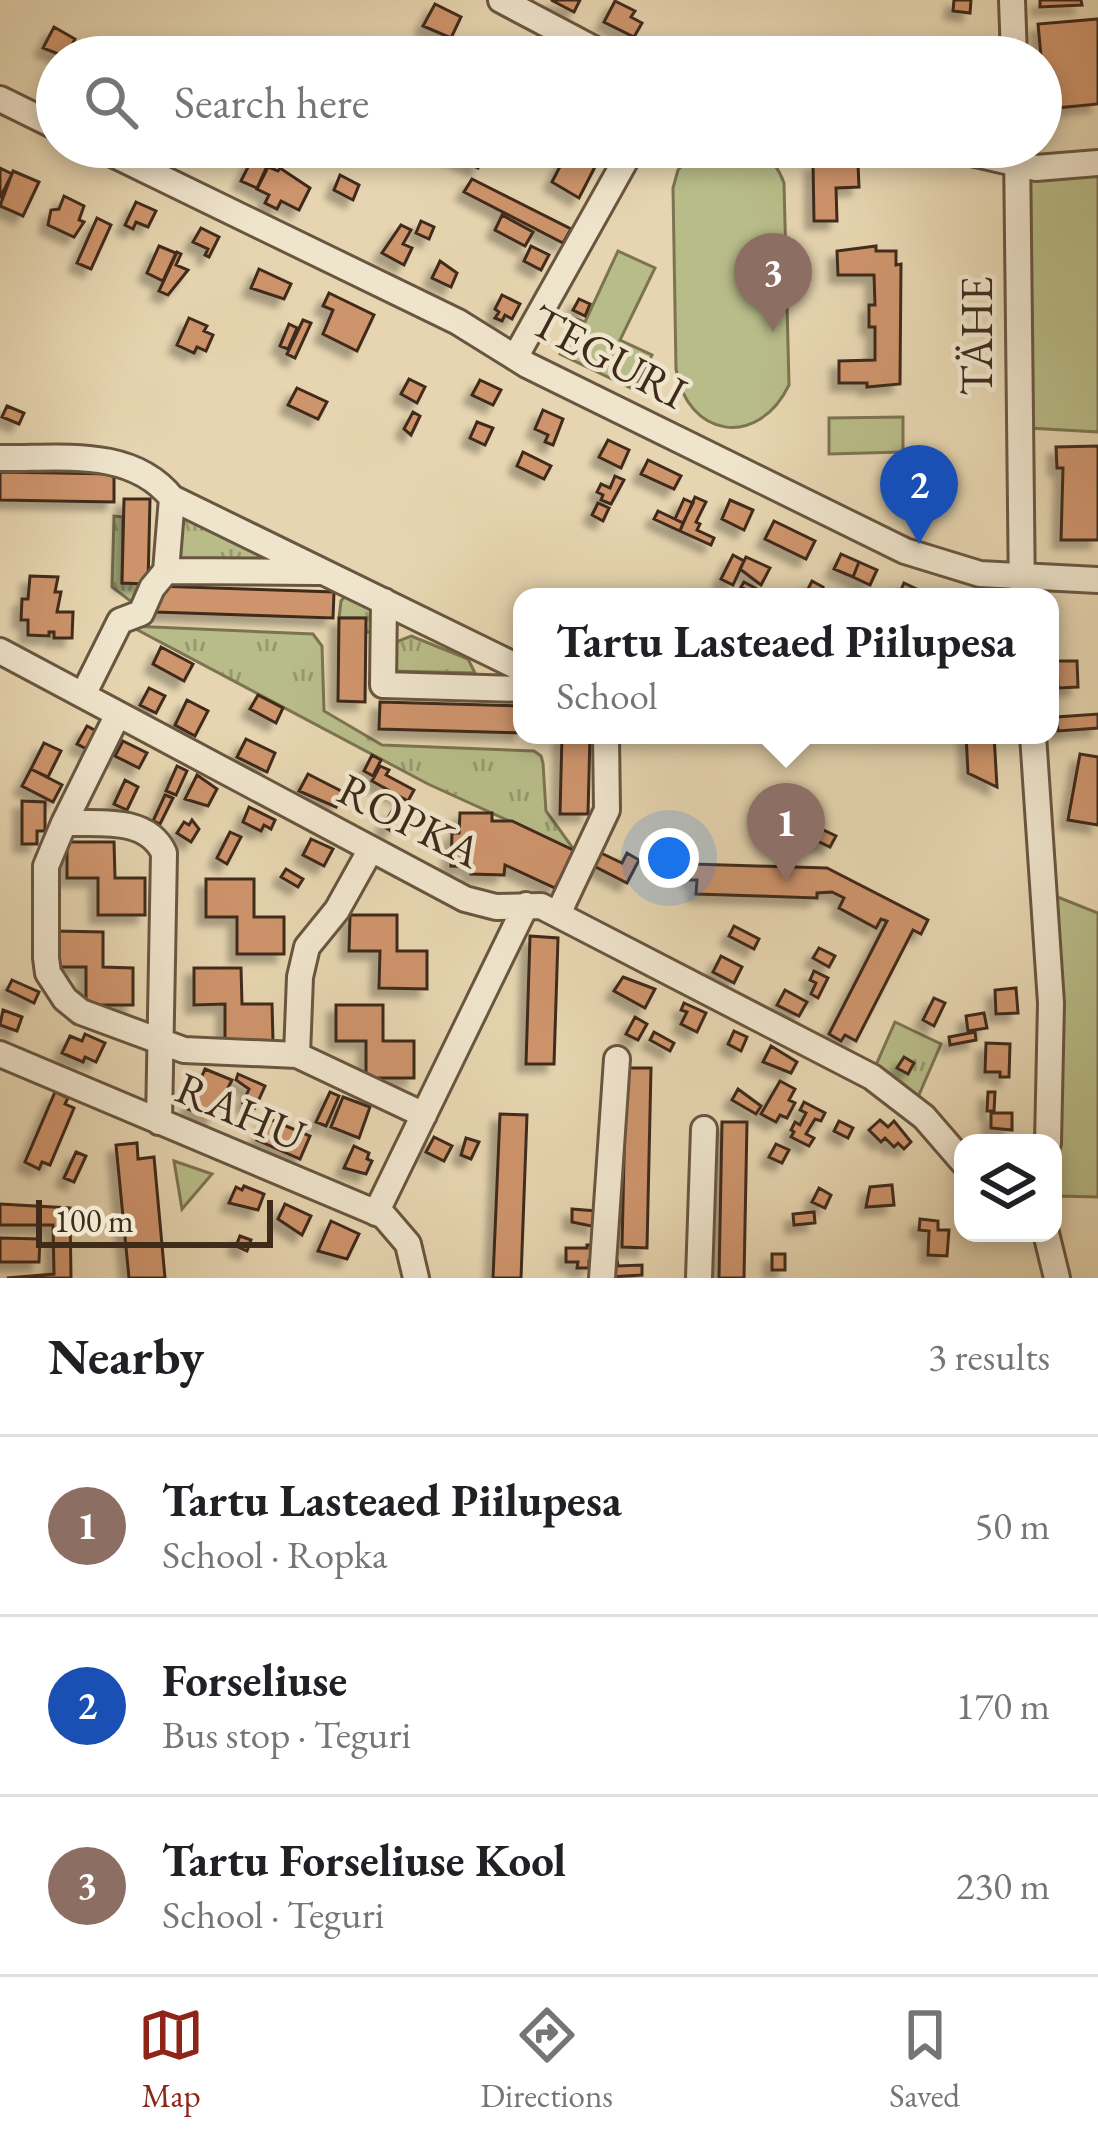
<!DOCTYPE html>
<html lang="en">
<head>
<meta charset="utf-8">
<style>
	:root { --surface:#fff; --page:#f6f6f6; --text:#202124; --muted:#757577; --line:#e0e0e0; --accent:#8f2418 }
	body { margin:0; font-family:"EB Garamond",serif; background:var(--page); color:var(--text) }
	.controls { position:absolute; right:36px; bottom:36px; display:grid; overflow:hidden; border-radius:24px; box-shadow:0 6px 18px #0003 }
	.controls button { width:108px; height:108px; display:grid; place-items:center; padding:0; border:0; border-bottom:3px solid var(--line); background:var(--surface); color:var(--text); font:60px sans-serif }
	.scale { position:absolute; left:36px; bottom:30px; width:237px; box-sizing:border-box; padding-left:12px; border:6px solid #3f2b1a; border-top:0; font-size:33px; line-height:42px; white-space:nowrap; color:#3f2b1a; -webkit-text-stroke:9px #efe4cc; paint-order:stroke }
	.you { position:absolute; left:669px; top:858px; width:42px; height:42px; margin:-30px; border:9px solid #fff; border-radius:50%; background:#1a73e8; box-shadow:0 0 0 18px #1a73e833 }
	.badge { display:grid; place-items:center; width:78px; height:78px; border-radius:50%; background:var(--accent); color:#fff; font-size:39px; font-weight:700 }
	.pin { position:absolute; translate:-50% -99px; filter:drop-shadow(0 3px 6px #0008) }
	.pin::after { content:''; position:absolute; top:63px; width:42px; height:36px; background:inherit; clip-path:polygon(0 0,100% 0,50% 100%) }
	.popup { position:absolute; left:513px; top:588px; width:546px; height:156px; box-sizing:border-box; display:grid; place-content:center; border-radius:24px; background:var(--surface); filter:drop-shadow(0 3px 9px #0005); font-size:39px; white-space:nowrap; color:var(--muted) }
	.popup b { font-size:45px; color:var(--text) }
	.popup::after { content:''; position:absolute; left:50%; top:100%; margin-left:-24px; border:24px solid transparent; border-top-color:var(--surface) }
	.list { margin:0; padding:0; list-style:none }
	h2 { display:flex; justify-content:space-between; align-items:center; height:156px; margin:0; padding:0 48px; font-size:51px }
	h2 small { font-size:39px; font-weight:400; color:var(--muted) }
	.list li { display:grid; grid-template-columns:78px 1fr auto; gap:36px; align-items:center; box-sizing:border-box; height:180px; padding:0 48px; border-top:3px solid var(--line) }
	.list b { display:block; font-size:45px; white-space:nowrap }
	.list p { margin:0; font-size:39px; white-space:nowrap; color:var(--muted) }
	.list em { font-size:39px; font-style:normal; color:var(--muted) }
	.icon { flex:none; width:66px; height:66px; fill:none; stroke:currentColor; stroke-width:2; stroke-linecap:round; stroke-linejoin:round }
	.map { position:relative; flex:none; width:1098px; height:1278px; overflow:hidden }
	.search { position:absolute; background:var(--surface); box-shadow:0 6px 18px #0003; left:36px; right:36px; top:36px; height:132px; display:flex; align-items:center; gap:30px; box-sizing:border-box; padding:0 42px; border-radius:66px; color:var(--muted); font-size:45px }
	.sheet { height:696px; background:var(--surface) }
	nav { display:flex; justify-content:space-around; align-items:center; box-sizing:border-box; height:168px; border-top:3px solid var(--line); background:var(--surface); font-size:33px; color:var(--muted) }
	nav a { display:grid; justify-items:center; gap:6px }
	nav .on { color:var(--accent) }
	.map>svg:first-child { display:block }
	.grass { fill:url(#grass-tufts); stroke:#7c7451; stroke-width:3 }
	.park { fill:#b8bc88; stroke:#7c7451; stroke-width:3 }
	.building { fill:#ce946c; stroke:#3f2b1a; stroke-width:3; filter:url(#shadow) }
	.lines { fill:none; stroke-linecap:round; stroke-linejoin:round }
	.minor-casing { stroke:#695640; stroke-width:30 }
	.minor { stroke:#efe4cc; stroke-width:24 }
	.labels { text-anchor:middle; stroke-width:9; stroke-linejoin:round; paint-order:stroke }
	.street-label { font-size:45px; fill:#3f2b1a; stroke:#efe4cc }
</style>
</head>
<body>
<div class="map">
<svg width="1098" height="1278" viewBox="0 0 1098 1278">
	<defs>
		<pattern id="grass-tufts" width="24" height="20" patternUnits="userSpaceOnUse" patternTransform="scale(3)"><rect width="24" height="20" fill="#b8bc88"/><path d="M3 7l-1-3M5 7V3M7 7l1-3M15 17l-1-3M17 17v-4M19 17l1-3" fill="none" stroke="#97996e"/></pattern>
		<filter id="shadow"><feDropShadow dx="-8" dy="8" stdDeviation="3" flood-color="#0004"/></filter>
	</defs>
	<rect width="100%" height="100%" fill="#e6d5b0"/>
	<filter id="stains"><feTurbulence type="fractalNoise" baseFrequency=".00167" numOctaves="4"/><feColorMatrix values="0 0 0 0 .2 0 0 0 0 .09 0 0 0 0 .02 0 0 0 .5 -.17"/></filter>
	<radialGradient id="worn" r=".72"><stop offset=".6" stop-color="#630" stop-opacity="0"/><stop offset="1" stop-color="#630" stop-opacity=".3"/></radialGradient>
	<path class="grass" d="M114 516 123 517 122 583 148 584 133 603 112 587Z
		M181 516 268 557 269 562 176 559Z
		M349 592 374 602 377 632H366L365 618H339L341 601Z
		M130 626 313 634 322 646 324 711 382 745 534 751 541 756 543 763 546 811 575 851 428 784Z
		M411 636 468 659 475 673 389 671 391 644Z
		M895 1022 941 1044 915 1104 872 1074Z"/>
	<path class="park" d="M700 147C738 147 769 141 784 183L789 385C758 449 687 438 676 369L673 188 678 170Z
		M1098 168V432L1029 428 1023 174Z
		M618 251 655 268 620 340 652 355 635 390 560 354 576 319 585 322Z
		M903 417V452L829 454V418Z
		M1055 896 1098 913V1197L1059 1196Z
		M174 1161 212 1174 182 1209Z"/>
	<path class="building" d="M551 0H580L574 12Z
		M954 0H971L970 13 953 11Z
		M1040 0H1081L1082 5 1040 7Z
		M615 1 635 11 631 17 642 23 634 37 604 22Z
		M435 4 461 17 451 38 423 26Z
		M1098 19V104L1046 109 1038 24Z
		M54 27 75 39 66 57 43 48Z
		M404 40 419 48 414 57H394Z
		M507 45 524 54 522 57H500Z
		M911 47 940 49V53L967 57H885V50L911 52Z
		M472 147 485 154 478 168 435 148Z
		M570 147H582L600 157 579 198 552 182Z
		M252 159 267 166 257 188 241 181Z
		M813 163 858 164 859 187 836 188 837 221H814Z
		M268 167 278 171 280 168 310 188 299 210 281 201 277 209 265 203 269 195 257 189Z
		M0 168 12 174 0 198Z
		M13 171 39 182 23 216 0 206Z
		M340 175 359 185 353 200 334 190Z
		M472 179 571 229 563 243 464 192Z
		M64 196 84 206 79 220 84 222 74 237 48 225 51 210 59 209Z
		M136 202 156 211 148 227 136 222 133 229 125 225Z
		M502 215 533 232 525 246 495 230Z
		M97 218 111 225 91 269 77 263Z
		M421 221 434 227 429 239 416 233Z
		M401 225 411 230 403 244 412 248 404 265 382 253Z
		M201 228 219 237 209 257 205 255 208 249 193 242Z
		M159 246 176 253 163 281 147 273Z
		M531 246 549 255 541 270 524 261Z
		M876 246V251H896V265L901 264 900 384 867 387V383H839V361L875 360V327H869V305H875L874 275H838L837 251Z
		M177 252 181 254 176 265 188 270 168 295 159 291Z
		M440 261 457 273 451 287 432 278Z
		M259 269 291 284 284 299 251 288Z
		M329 293 374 315 357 351 323 334 333 310 323 306Z
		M502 295 520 304 512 319 505 315 502 321 495 318 499 312 495 309Z
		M579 299 590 304 585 316 573 310Z
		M189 318 207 326 204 331 213 335 206 351 197 347 194 353 177 345Z
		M303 320 311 323 295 358 287 354Z
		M289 324 297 328 288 349 280 346Z
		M409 379 425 387 417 403 401 394Z
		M480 380 501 390 493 405 472 395Z
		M297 388 327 402 318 419 288 405Z
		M7 406 24 413 19 424 2 417Z
		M543 410 563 419 553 445 545 442 548 435 535 429Z
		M413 412 420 416 411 435 404 429Z
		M477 422 493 428 485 445 470 438Z
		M608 440 629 450 621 468 599 457Z
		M1098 446V540H1061L1063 468H1057L1056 447Z
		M523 452 551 466 544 479 517 466Z
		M648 460 681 476 674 489 641 474Z
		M0 472 114 474V502L0 500Z
		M615 476 624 480 611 504 601 500 603 495 597 492 601 484 610 488Z
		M695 497 706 502 696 522 700 524 697 530 714 538 711 545 680 531Z
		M124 499H150L148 584 122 583Z
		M684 499 693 503 683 523 675 519Z
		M730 500 753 510 744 530 722 519Z
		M598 503 609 508 603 521 592 515Z
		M658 511 683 523 680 531 654 519Z
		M774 521 815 541 806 559 765 539Z
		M841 554 859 562 853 577 834 569Z
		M733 555 744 561 733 585 721 579Z
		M746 557 770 568 761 585 740 569Z
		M859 562 877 570 870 585 853 577Z
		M30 576 58 577 55 592H61L57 612H73L72 638H54V632H49V636L28 635V620H21L22 599H28Z
		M812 581 823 587 818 597H804Z
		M744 582 770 596 769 597H760L741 587Z
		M904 583 923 592 921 597H898Z
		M156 586 334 592 333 618 156 612Z
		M339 618H366L365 702 338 701Z
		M161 647 193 664 184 681 153 664Z
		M1057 661H1077L1078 687 1058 688Z
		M149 688 165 696 156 713 140 705Z
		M258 695 283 708 276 723 250 709Z
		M187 700 208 711 195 736 175 725Z
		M380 702 522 706V733L379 729Z
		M1098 714V728L1058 731 1057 717Z
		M87 726 100 733 91 751 77 744Z
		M562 735H590L588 814H560Z
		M966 735H994L997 787 968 773Z
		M246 739 275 753 267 772 237 757Z
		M123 741 147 753 139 768 115 756Z
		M44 743 61 751 48 777 31 769Z
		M1080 754 1098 757V825L1068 820Z
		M372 755 381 760 373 776 364 771Z
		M177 766 187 771 176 795 166 791Z
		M380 766 389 770 386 775 414 790 408 801 372 781Z
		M31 769 62 785 53 802 22 786Z
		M308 774 343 792 336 807 299 791Z
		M197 775 217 789 208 806 185 799Z
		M125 780 138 787 127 810 114 804Z
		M165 795 173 798 160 824 153 821Z
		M765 800 787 811 781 822 760 811Z
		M22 801 45 802V831H37V844H22Z
		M249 807 275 820 271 829 264 825 261 831 243 822Z
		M392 811 400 816 391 831 383 826Z
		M460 813H492V821H512L575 851 555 888 505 865 504 875 471 874V867L451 866 452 833H459Z
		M192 820 199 829 191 842 177 833 184 822 189 825Z
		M815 826 836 836 830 847 809 837Z
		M230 832 241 837 227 864 217 858Z
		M311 839 333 849 324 866 303 855Z
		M67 842H114L115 878H145V915H98V878H67Z
		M601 853 622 863 627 853 639 860 627 883 594 866Z
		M691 864 827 868 928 920 921 934 913 930 856 1041 845 1035 841 1041 829 1034 887 921 881 919 876 928 839 908 844 898 832 892 817 893V898L696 894 697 880H690Z
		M286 869 303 879 298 887 281 877Z
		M206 879H254V917H284V954H237V917H206Z
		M350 915H397V951H427V989L379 988 380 951H349Z
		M734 926 759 939 754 949 729 936Z
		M56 931 103 932V967L133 968V1005H86V967H55Z
		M530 936 558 938 554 1064H526Z
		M819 948 835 956 829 967 813 958Z
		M721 956 742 967 734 983 713 972Z
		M194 968H241L242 1004H272L273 1041H225V1004L194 1005Z
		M814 971 828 978 818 998 811 994 816 983 810 980Z
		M623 977 655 989 645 1008 614 991Z
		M12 980 39 992 34 1003 7 990Z
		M1016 988 1018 1013 996 1014 995 990Z
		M785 990 807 1002 799 1016 777 1005Z
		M934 998 945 1003 934 1026 923 1020Z
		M684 1003 706 1013 697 1032 681 1024 687 1012 681 1010Z
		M336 1005H383V1041H414V1078H366V1041H336Z
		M3 1010 22 1017 17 1031 0 1025Z
		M984 1013 987 1028 968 1031 966 1016Z
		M635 1017 647 1024 638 1040 626 1034Z
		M734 1031 747 1037 741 1051 728 1044Z
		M654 1032 674 1043 670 1051 650 1040Z
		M975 1032 976 1040 950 1045 949 1037Z
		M85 1034 105 1043 96 1062 85 1057 83 1062 62 1053 70 1036 82 1041Z
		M986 1043 1010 1044 1009 1077H1000V1072H985Z
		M771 1046 797 1062 791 1073 763 1062Z
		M904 1057 914 1063 908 1074 897 1068Z
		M626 1068H651L647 1248 622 1247Z
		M205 1069 232 1080 212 1119 188 1109Z
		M238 1074 265 1086 255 1108 243 1103 249 1089 236 1080Z
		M780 1081 795 1089 789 1100 795 1103 787 1118 780 1115 776 1122 761 1114Z
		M738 1089 761 1106 756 1114 732 1100Z
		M55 1092 68 1098 65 1104 74 1108 50 1165 42 1162 39 1169 25 1162Z
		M330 1092 339 1096 326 1126 316 1122Z
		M988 1092H995L994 1111H987Z
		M343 1097 370 1107 359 1138 331 1127Z
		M804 1102 825 1113 821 1121 815 1119 806 1134 814 1138 809 1146 791 1137 794 1132 791 1130 795 1122 800 1125 806 1113 800 1110Z
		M991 1113H1012V1130L991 1128Z
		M500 1114 527 1115 521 1278H493Z
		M267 1118 310 1136 300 1159 257 1140Z
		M880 1120 888 1127 894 1121 911 1142 904 1149 898 1143 894 1147 885 1138 881 1142 869 1130Z
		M839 1121 853 1128 848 1138 834 1131Z
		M722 1122H747L744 1278H719Z
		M434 1137 452 1146 444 1161 426 1152Z
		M466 1138 479 1142 471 1159 461 1155Z
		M137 1143 138 1159 154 1157 165 1278H129L116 1145Z
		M776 1144 789 1150 782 1163 769 1157Z
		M354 1146 369 1153 367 1159 372 1161 366 1174 344 1168Z
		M76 1152 86 1156 74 1182 64 1178Z
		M892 1185 894 1205 866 1207 870 1187Z
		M244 1186 264 1194 258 1210 229 1203 236 1187 242 1190Z
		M819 1188 831 1195 825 1208 812 1202Z
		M0 1204 70 1208 71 1278H7L54 1274 53 1225H0Z
		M285 1204 311 1216 302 1235 278 1219Z
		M572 1209 596 1211V1227L572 1222Z
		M814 1212 815 1223 794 1225 793 1214Z
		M920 1219 938 1221V1230H949L947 1256 928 1255 929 1231 919 1230Z
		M331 1221 359 1234 347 1259 318 1251Z
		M240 1236 251 1240 247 1251 236 1246Z
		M0 1238 40 1239 39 1262H0Z
		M587 1245H595L594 1261H589V1268H577L578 1262H566V1248H587Z
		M772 1254H785V1270H772Z
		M607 1260H617L618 1266 642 1265V1275L608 1277Z"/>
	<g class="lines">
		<g class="minor-casing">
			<path id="minor" d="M501 0 609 57
				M1012 0 1014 57
				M0 99 57 127
				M98 147 458 322 527 365 905 551 980 574 1098 580
				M945 147 1036 168 1098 163
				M1017 147 1022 597
				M516 356 633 147
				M0 458C60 459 131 447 172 498L522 669
				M172 498 166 571 319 572
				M384 601 383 685 522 689
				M0 651 465 899 496 907 541 906 872 1077 924 1117 963 1162
				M83 695 120 621 141 613 152 588 166 571
				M1033 735 1051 1003 1048 1143
				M64 823 118 714
				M558 914 607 810 606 735
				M0 1054 384 1216 408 1244 416 1278
				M297 1055 424 1115
				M159 1122C161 1032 162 943 164 853 147 816 98 824 64 823L46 866V958L48 973 65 999 81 1012 184 1050 297 1055 300 977 307 947 337 910 371 849
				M376 1213 526 905
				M1046 1233 1057 1278
				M602 1278 617 1059
				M699 1278 704 1129"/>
		</g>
		<use href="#minor" class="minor"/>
	</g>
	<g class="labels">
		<g class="street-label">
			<text transform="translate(976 336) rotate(-90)" y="16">TÄHE</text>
			<text transform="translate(609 356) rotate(28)" y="16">TEGURI</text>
			<text transform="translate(410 820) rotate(27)" y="16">ROPKA</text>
			<text transform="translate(241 1111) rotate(23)" y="16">RAHU</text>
		</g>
	</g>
	<rect width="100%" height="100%" filter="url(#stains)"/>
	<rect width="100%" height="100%" fill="url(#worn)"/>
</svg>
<div class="controls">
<button><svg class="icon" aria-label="layers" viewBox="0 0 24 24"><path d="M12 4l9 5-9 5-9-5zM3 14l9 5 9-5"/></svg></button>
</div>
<div class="scale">100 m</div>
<div class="you"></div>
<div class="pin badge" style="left:786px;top:882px;background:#8d6e63">1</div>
<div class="popup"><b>Tartu Lasteaed Piilupesa</b>School</div>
<div class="pin badge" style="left:919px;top:544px;background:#1a4fb4">2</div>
<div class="pin badge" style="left:773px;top:332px;background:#8d6e63">3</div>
<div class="search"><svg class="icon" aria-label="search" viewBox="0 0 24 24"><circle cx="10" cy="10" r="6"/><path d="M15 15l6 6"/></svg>Search here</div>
</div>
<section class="sheet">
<h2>Nearby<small>3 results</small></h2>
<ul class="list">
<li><span class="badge" style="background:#8d6e63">1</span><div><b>Tartu Lasteaed Piilupesa</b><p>School · Ropka</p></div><em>50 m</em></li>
<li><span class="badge" style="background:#1a4fb4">2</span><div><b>Forseliuse</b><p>Bus stop · Teguri</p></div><em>170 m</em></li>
<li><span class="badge" style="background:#8d6e63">3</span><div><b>Tartu Forseliuse Kool</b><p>School · Teguri</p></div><em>230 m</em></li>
</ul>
</section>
<nav>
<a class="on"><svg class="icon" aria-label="map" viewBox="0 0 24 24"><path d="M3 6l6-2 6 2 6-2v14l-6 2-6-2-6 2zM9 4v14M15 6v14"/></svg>Map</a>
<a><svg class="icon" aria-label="directions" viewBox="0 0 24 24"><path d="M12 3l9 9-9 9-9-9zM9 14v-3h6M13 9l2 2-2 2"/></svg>Directions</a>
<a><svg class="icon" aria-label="saved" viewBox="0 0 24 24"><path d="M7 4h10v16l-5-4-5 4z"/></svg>Saved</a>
</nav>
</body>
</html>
